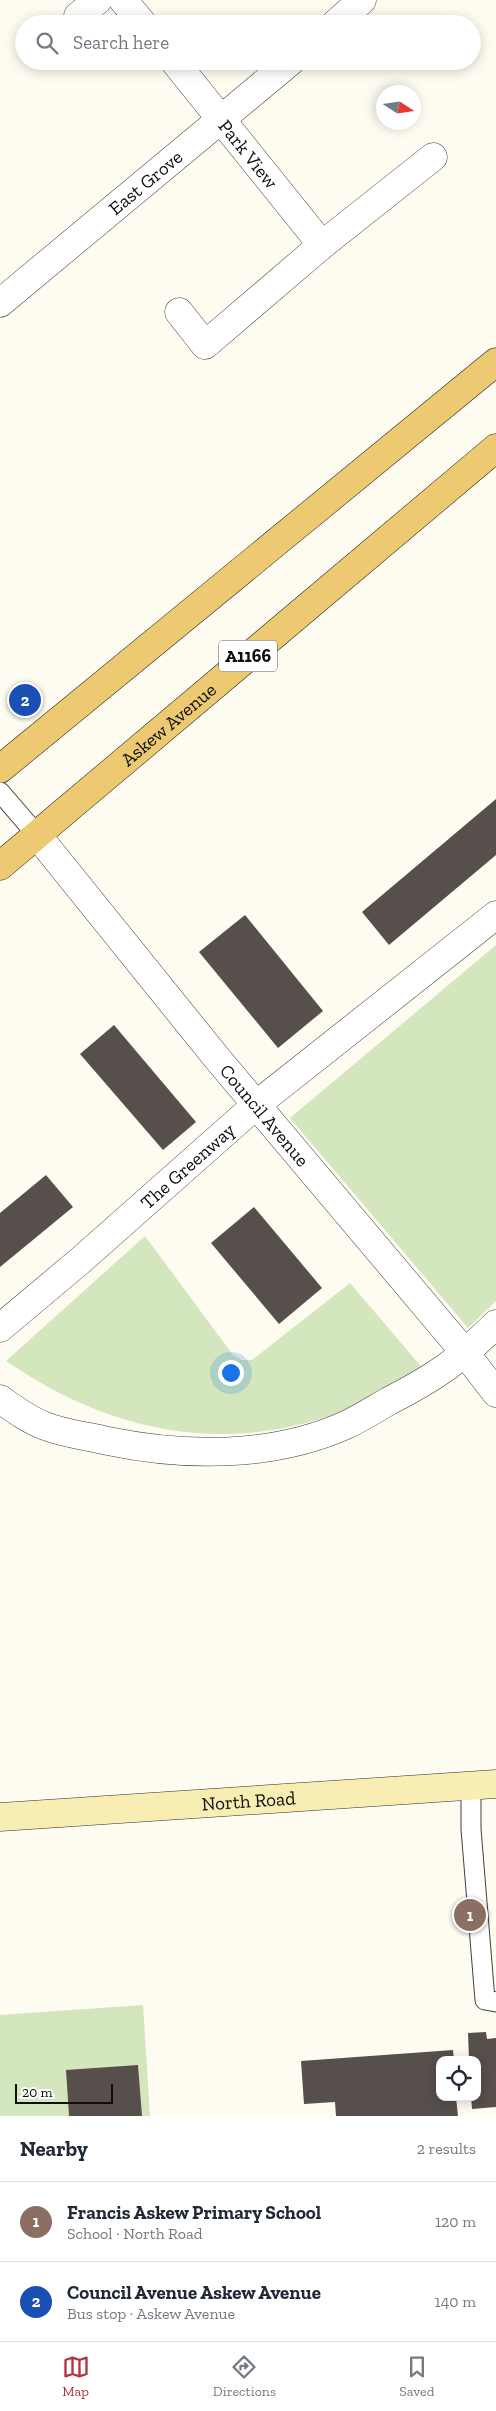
<!DOCTYPE html>
<html lang="en">
<head>
<meta charset="utf-8">
<style>
	:root { --surface:#fff; --page:#f6f6f7; --text:#1f2937; --muted:#747a83; --line:#e0e1e3; --accent:#b3323e }
	body { margin:0; font-family:"Zilla Slab",serif; background:var(--page); color:var(--text) }
	.controls { position:absolute; right:15px; bottom:15px; display:grid; overflow:hidden; border-radius:10px; box-shadow:0 2px 12px #0003 }
	.controls button { width:45px; height:45px; display:grid; place-items:center; padding:0; border:0; border-bottom:1px solid var(--line); background:var(--surface); color:var(--text); font:25px sans-serif }
	.compass { position:absolute; left:376px; top:85px; width:45px; height:45px; border-radius:50%; background:var(--surface); box-shadow:0 2px 12px #0003; rotate:102deg }
	.scale { position:absolute; left:15px; bottom:12px; width:98px; box-sizing:border-box; padding-left:5px; border:2px solid #0e0e0e; border-top:0; font-size:14px; line-height:18px; white-space:nowrap; color:#0e0e0e; -webkit-text-stroke:4px #fff; paint-order:stroke }
	.you { position:absolute; left:230px; top:1372px; width:18px; height:18px; margin:-12px; border:4px solid #fff; border-radius:50%; background:#1a73e8; box-shadow:0 0 0 8px #1a73e833 }
	.badge { display:grid; place-items:center; width:32px; height:32px; border-radius:50%; background:var(--accent); color:#fff; font-size:16px; font-weight:700 }
	.pin { position:absolute; translate:-50% -50%; border:2px solid #fff; box-shadow:0 1px 5px #0006 }
	.list { margin:0; padding:0; list-style:none }
	h2 { display:flex; justify-content:space-between; align-items:center; height:65px; margin:0; padding:0 20px; font-size:21px }
	h2 small { font-size:16px; font-weight:400; color:var(--muted) }
	.list li { display:grid; grid-template-columns:32px 1fr auto; gap:15px; align-items:center; box-sizing:border-box; height:80px; padding:0 20px; border-top:1px solid var(--line) }
	.list b { display:block; font-size:19px; white-space:nowrap }
	.list p { margin:0; font-size:16px; white-space:nowrap; color:var(--muted) }
	.list em { font-size:16px; font-style:normal; color:var(--muted) }
	.icon { flex:none; width:28px; height:28px; fill:none; stroke:currentColor; stroke-width:2; stroke-linecap:round; stroke-linejoin:round }
	.map { position:relative; flex:none; width:496px; height:2116px; overflow:hidden }
	.search { position:absolute; background:var(--surface); box-shadow:0 2px 12px #0003; left:15px; right:15px; top:15px; height:55px; display:flex; align-items:center; gap:12px; box-sizing:border-box; padding:0 18px; border-radius:28px; color:var(--muted); font-size:19px }
	.sheet { height:225px; background:var(--surface) }
	nav { display:flex; justify-content:space-around; align-items:center; box-sizing:border-box; height:70px; border-top:1px solid var(--line); background:var(--surface); font-size:14px; color:var(--muted) }
	nav a { display:grid; justify-items:center; gap:2px }
	nav .on { color:var(--accent) }
	.map>svg:first-child { display:block }
	.green { fill:#d4e6bd }
	.building { fill:#564f4c }
	.lines { fill:none; stroke-linecap:round; stroke-linejoin:round }
	.lane-casing { stroke:#414141; stroke-width:21 }
	.street-casing { stroke:#414141; stroke-width:29 }
	.secondary-casing { stroke:#303030; stroke-width:29 }
	.primary-casing { stroke:#1f1f1f; stroke-width:29 }
	.lane { stroke:#fff; stroke-width:19 }
	.street { stroke:#fff; stroke-width:28 }
	.secondary { stroke:#f8edb2; stroke-width:28 }
	.primary { stroke:#edc972; stroke-width:28 }
	.labels { text-anchor:middle; stroke-width:5; stroke-linejoin:round; paint-order:stroke }
	.shield { fill:#fff; stroke:#565656; stroke-width:1 }
	.shield-label { font-size:18px; font-weight:bold; fill:#0e0e0e }
	.street-label { font-size:19px; fill:#0e0e0e; stroke:#fff }
</style>
</head>
<body>
<div class="map">
<svg width="496" height="2116" viewBox="0 0 496 2116">
	<rect width="100%" height="100%" fill="#fefbf1"/>
	<path class="green" d="M496 945V1301L468 1328 290 1118Z
		M145 1236 233 1355 242 1360H252L350 1283 425 1371C284 1458 143 1455 6 1361Z
		M143 2005 150 2116H0V2015Z"/>
	<path class="building" d="M496 799V855L389 945 362 912Z
		M245 915 323 1011 278 1048 199 952Z
		M114 1025 196 1122 163 1150 80 1054Z
		M46 1175 73 1207 0 1267V1213Z
		M254 1207 322 1288 279 1324 211 1243Z
		M486 2032 487 2039 496 2038V2107L472 2109 471 2097H477V2060H469L468 2033Z
		M453 2050 454 2060H440V2097H456L458 2116H336L335 2102 304 2104 301 2061Z
		M138 2065 142 2116H69L66 2070Z"/>
	<g class="lines">
		<g class="lane-casing">
			<path id="lane" d="M0 792 37 835
				M471 1785V1829L485 2000 496 2002"/>
		</g>
		<g class="street-casing">
			<g id="street">
				<path d="M123 0 143 24"/>
				<path d="M78 16 98 0"/>
				<path d="M335 24 362 0"/>
				<path id="s1" d="M174 61 322 245"/>
				<path id="s2" d="M0 303 291 61"/>
				<path d="M179 312 205 345 322 245 433 157"/>
				<path id="s3" d="M37 835 216 1057 466 1354 496 1393"/>
				<path id="s4" d="M0 1328 81 1260 256 1105 496 915"/>
				<path d="M0 1399C14 1409 29 1420 45 1426 65 1434 88 1436 108 1441 185 1457 272 1458 346 1425 361 1418 375 1409 389 1401 434 1378 460 1360 496 1324"/>
			</g>
		</g>
		<g class="secondary-casing">
			<g id="secondary">
				<path id="s5" d="M0 1817 496 1784"/>
			</g>
		</g>
		<g class="primary-casing">
			<g id="primary">
				<path d="M0 769 496 362"/>
				<path id="s6" d="M0 866 496 448"/>
			</g>
		</g>
		<use href="#lane" class="lane"/>
		<use href="#street" class="street"/>
		<use href="#secondary" class="secondary"/>
		<use href="#primary" class="primary"/>
	</g>
	<g class="labels">
		<rect class="shield" x="219" y="640.5" width="58" height="31" rx="4"/>
		<g class="shield-label">
			<text x="248" y="662">A1166</text>
		</g>
		<g class="street-label">
			<text dy="7" stroke="none"><textPath href="#s1" startOffset="119">Park View</textPath></text>
			<text dy="7" stroke="none"><textPath href="#s2" startOffset="189">East Grove</textPath></text>
			<text dy="7" stroke="none"><textPath href="#s6" startOffset="220">Askew Avenue</textPath></text>
			<text dy="7" stroke="none"><textPath href="#s3" startOffset="361">Council Avenue</textPath></text>
			<text dy="7" stroke="none"><textPath href="#s4" startOffset="248">The Greenway</textPath></text>
			<text dy="7" stroke="none"><textPath href="#s5" startOffset="249">North Road</textPath></text>
		</g>
	</g>
</svg>
<div class="controls">
<button><svg class="icon" aria-label="locate" viewBox="0 0 24 24"><circle cx="12" cy="12" r="6"/><path d="M12 2v4M12 18v4M2 12h4M18 12h4"/></svg></button>
</div>
<svg class="compass" viewBox="-18 -18 36 36"><path d="M0-13l5 13h-10z" fill="#e53935"/><path d="M0 13l5-13h-10z" fill="#747a83"/></svg>
<div class="scale">20 m</div>
<div class="you"></div>
<div class="pin badge" style="left:470px;top:1915px;background:#8d6e63">1</div>
<div class="pin badge" style="left:25px;top:700px;background:#1a4fb4">2</div>
<div class="search"><svg class="icon" aria-label="search" viewBox="0 0 24 24"><circle cx="10" cy="10" r="6"/><path d="M15 15l6 6"/></svg>Search here</div>
</div>
<section class="sheet">
<h2>Nearby<small>2 results</small></h2>
<ul class="list">
<li><span class="badge" style="background:#8d6e63">1</span><div><b>Francis Askew Primary School</b><p>School · North Road</p></div><em>120 m</em></li>
<li><span class="badge" style="background:#1a4fb4">2</span><div><b>Council Avenue Askew Avenue</b><p>Bus stop · Askew Avenue</p></div><em>140 m</em></li>
</ul>
</section>
<nav>
<a class="on"><svg class="icon" aria-label="map" viewBox="0 0 24 24"><path d="M3 6l6-2 6 2 6-2v14l-6 2-6-2-6 2zM9 4v14M15 6v14"/></svg>Map</a>
<a><svg class="icon" aria-label="directions" viewBox="0 0 24 24"><path d="M12 3l9 9-9 9-9-9zM9 14v-3h6M13 9l2 2-2 2"/></svg>Directions</a>
<a><svg class="icon" aria-label="saved" viewBox="0 0 24 24"><path d="M7 4h10v16l-5-4-5 4z"/></svg>Saved</a>
</nav>
</body>
</html>
